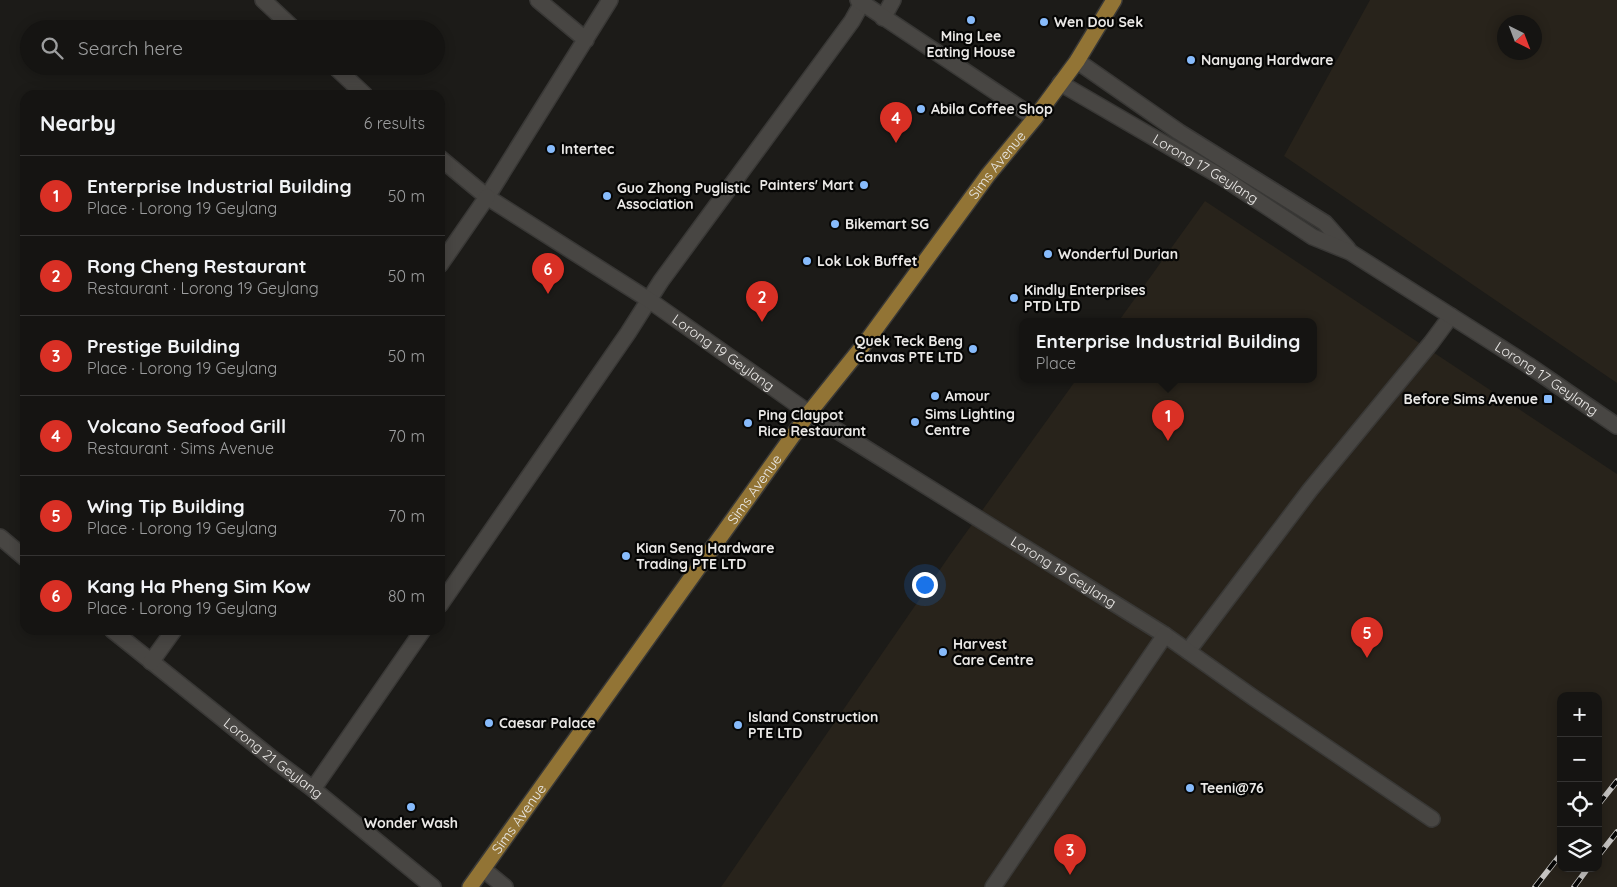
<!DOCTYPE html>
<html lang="en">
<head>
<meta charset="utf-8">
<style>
	:root { --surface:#151412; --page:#222120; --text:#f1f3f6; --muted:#9d9e9f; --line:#343332; --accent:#d93025 }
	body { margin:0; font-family:Quicksand,sans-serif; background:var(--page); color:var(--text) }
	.controls { position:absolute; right:15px; bottom:15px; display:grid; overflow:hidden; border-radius:10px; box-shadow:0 2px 12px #0003 }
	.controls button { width:45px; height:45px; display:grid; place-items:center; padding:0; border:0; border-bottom:1px solid var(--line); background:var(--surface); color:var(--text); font:25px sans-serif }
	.compass { position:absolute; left:1497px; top:15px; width:45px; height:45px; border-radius:50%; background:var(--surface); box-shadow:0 2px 12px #0003; rotate:138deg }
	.you { position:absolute; left:924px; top:584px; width:18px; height:18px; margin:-12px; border:4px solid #fff; border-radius:50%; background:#1a73e8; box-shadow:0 0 0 8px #1a73e833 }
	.badge { display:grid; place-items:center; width:32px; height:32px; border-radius:50%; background:var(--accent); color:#fff; font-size:16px; font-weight:700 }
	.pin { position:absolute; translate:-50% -41px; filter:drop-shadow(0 1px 2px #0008) }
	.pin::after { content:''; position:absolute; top:26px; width:18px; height:15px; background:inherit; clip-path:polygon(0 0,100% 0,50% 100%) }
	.popup { position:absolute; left:1019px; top:318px; width:298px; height:65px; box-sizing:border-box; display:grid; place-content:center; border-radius:10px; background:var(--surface); filter:drop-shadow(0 1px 4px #0005); font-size:16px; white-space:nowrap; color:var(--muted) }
	.popup b { font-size:19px; color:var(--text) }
	.popup::after { content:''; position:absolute; left:50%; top:100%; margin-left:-10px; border:10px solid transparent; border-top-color:var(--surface) }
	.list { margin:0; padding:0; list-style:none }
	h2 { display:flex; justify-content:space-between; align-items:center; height:65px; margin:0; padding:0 20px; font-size:21px }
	h2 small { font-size:16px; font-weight:400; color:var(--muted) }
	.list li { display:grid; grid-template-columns:32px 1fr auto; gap:15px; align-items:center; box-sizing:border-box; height:80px; padding:0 20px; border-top:1px solid var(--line) }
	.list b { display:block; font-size:19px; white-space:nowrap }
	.list p { margin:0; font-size:16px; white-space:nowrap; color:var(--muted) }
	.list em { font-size:16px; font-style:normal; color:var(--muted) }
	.icon { flex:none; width:28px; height:28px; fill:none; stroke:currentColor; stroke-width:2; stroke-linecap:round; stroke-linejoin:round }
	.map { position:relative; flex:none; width:1617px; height:887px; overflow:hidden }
	.search { position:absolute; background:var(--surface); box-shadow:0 2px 12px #0003; left:20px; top:20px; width:425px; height:55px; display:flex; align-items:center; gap:12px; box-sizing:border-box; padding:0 18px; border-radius:28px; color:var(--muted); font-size:19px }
	.panel { position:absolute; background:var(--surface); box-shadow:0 2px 12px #0003; left:20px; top:90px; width:425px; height:545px; border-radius:15px }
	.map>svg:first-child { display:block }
	.built { fill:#28231b; fill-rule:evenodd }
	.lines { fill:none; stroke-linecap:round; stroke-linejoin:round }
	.service-casing { stroke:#393836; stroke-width:18 }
	.minor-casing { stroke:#393836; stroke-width:18 }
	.tertiary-casing { stroke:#393836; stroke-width:18 }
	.primary-casing { stroke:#393836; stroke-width:18 }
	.service { stroke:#484643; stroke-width:15 }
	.minor { stroke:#484643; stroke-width:15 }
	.tertiary { stroke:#484643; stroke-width:15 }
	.primary { stroke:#927435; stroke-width:15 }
	.rail-casing { stroke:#c5c3c1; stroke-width:5.5 }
	.rail { stroke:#060605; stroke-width:4; stroke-dasharray:11; stroke-linecap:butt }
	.poi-dot { fill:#87bbfb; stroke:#060605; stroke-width:2 }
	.labels { text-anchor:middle; stroke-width:4.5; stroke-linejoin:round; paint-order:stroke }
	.poi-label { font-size:14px; font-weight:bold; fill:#eae8e6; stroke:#060605; text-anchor:start }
	.street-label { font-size:14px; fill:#eae8e6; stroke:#060605 }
</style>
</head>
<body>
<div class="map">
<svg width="1617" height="887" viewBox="0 0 1617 887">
	<rect width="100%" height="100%" fill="#1c1b18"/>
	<path class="built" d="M1370 0H1617V383L1284 156ZM1504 22H1534V52H1504Z
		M1205 201 1617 474V887H721L950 555 1076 380H1313V322H1118ZM1561 696H1598V868H1561Z"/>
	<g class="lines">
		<g class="service-casing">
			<path id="service" d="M538 0 586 40
				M883 18 893 0
				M487 197 610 0
				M440 605 628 333 661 281 852 21 862 3
				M1188 651 1310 490 1431 343 1451 316
				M313 789 423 630"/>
		</g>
		<g class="minor-casing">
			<g id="minor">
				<path d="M263 0 294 29"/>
				<path d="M858 0 1035 118"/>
				<path d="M334 66 365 95"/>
				<path id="s1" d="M440 158 487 197 649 300 809 413 1165 635 1254 698 1432 819"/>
				<path d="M440 265 487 197"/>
				<path d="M0 537 25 558"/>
				<path id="s2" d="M112 630 273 759 313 789 433 887"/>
				<path d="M151 662 174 630"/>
				<path d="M483 869 505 887"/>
				<path d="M993 887 1165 635"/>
			</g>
		</g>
		<g class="tertiary-casing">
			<g id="tertiary">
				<path d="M1077 61 1179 132 1325 223 1348 249"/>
				<path id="s3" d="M1060 83 1225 179 1313 237 1350 252 1528 365 1617 426"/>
			</g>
		</g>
		<g class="primary-casing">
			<g id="primary">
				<path id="s4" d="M470 887 809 413 866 342 988 175 1035 118 1077 61 1114 0"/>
			</g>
		</g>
		<use href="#service" class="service"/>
		<use href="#minor" class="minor"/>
		<use href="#tertiary" class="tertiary"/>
		<use href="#primary" class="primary"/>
		<g class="rail-casing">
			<path id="rail" d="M1598 805 1617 781
				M1598 856 1617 832
				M1535 887 1561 854
				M1574 887 1588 868"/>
		</g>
		<use href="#rail" class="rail"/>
	</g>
	<g class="poi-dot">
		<circle cx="971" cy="20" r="5"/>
		<circle cx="1044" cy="22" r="5"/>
		<circle cx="1191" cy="60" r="5"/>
		<circle cx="921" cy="109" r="5"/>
		<circle cx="551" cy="149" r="5"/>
		<circle cx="864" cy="185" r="5"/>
		<circle cx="607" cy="196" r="5"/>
		<circle cx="835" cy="224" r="5"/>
		<circle cx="1048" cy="254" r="5"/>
		<circle cx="807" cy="261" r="5"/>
		<circle cx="1014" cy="298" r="5"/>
		<circle cx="973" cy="349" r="5"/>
		<circle cx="935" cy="396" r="5"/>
		<rect x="1543" y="394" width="10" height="10" rx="2.5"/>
		<circle cx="915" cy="422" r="5"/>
		<circle cx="748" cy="423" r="5"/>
		<circle cx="626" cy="556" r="5"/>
		<circle cx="943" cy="652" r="5"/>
		<circle cx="489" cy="723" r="5"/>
		<circle cx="738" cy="725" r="5"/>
		<circle cx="1190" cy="788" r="5"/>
		<circle cx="411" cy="807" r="5"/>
	</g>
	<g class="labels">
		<g class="poi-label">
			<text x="1054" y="27">Wen Dou Sek</text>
			<text x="971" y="41" text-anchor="middle">Ming Lee<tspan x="971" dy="16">Eating House</tspan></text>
			<text x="1201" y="65">Nanyang Hardware</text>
			<text x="931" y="114">Abila Coffee Shop</text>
			<text x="561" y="154">Intertec</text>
			<text x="854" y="190" text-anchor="end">Painters' Mart</text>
			<text x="617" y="193">Guo Zhong Puglistic<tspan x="617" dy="16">Association</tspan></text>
			<text x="845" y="229">Bikemart SG</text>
			<text x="1058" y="259">Wonderful Durian</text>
			<text x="817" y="266">Lok Lok Buffet</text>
			<text x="1024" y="295">Kindly Enterprises<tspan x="1024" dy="16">PTD LTD</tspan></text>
			<text x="963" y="346" text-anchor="end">Quek Teck Beng<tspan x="963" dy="16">Canvas PTE LTD</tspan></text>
			<text x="945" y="401">Amour</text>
			<text x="1538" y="404" text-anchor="end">Before Sims Avenue</text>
			<text x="925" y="419">Sims Lighting<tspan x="925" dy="16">Centre</tspan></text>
			<text x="758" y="420">Ping Claypot<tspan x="758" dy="16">Rice Restaurant</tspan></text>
			<text x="636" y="553">Kian Seng Hardware<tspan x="636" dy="16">Trading PTE LTD</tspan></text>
			<text x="953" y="649">Harvest<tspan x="953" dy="16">Care Centre</tspan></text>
			<text x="748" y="722">Island Construction<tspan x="748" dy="16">PTE LTD</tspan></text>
			<text x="499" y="728">Caesar Palace</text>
			<text x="1200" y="793">Teeni@76</text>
			<text x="411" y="828" text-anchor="middle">Wonder Wash</text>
		</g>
		<g class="street-label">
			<text dy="5" stroke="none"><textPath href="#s4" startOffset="894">Sims Avenue</textPath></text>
			<text dy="5" stroke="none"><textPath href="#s3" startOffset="169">Lorong 17 Geylang</textPath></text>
			<text dy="5" stroke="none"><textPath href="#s1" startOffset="344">Lorong 19 Geylang</textPath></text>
			<text dy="5" stroke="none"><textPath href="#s3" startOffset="570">Lorong 17 Geylang</textPath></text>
			<text dy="5" stroke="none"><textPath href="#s4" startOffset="489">Sims Avenue</textPath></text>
			<text dy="5" stroke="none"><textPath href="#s1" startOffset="749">Lorong 19 Geylang</textPath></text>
			<text dy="5" stroke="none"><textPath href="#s2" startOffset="206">Lorong 21 Geylang</textPath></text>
			<text dy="5" stroke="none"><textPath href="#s4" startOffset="84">Sims Avenue</textPath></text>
		</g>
	</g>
</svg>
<div class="controls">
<button>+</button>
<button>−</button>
<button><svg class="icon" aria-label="locate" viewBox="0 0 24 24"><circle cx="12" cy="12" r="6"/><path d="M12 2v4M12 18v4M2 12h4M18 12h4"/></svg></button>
<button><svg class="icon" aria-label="layers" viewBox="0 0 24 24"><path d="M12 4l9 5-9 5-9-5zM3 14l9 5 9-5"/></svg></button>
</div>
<svg class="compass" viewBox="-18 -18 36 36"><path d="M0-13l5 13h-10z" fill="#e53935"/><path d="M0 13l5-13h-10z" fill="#9d9e9f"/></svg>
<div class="you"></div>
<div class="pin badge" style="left:1168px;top:441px">1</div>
<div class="popup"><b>Enterprise Industrial Building</b>Place</div>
<div class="pin badge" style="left:762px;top:322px">2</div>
<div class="pin badge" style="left:1070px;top:875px">3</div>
<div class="pin badge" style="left:896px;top:143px">4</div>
<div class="pin badge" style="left:1367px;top:658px">5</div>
<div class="pin badge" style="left:548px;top:294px">6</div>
<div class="search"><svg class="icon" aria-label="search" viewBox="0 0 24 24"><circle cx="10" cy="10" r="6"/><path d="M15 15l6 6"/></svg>Search here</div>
<section class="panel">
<h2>Nearby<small>6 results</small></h2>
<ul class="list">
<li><span class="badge">1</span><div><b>Enterprise Industrial Building</b><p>Place · Lorong 19 Geylang</p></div><em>50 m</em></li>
<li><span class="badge">2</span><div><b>Rong Cheng Restaurant</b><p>Restaurant · Lorong 19 Geylang</p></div><em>50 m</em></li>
<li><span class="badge">3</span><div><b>Prestige Building</b><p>Place · Lorong 19 Geylang</p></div><em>50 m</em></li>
<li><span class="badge">4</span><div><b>Volcano Seafood Grill</b><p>Restaurant · Sims Avenue</p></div><em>70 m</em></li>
<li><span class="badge">5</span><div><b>Wing Tip Building</b><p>Place · Lorong 19 Geylang</p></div><em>70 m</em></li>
<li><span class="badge">6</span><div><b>Kang Ha Pheng Sim Kow</b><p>Place · Lorong 19 Geylang</p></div><em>80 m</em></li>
</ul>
</section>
</div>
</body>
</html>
